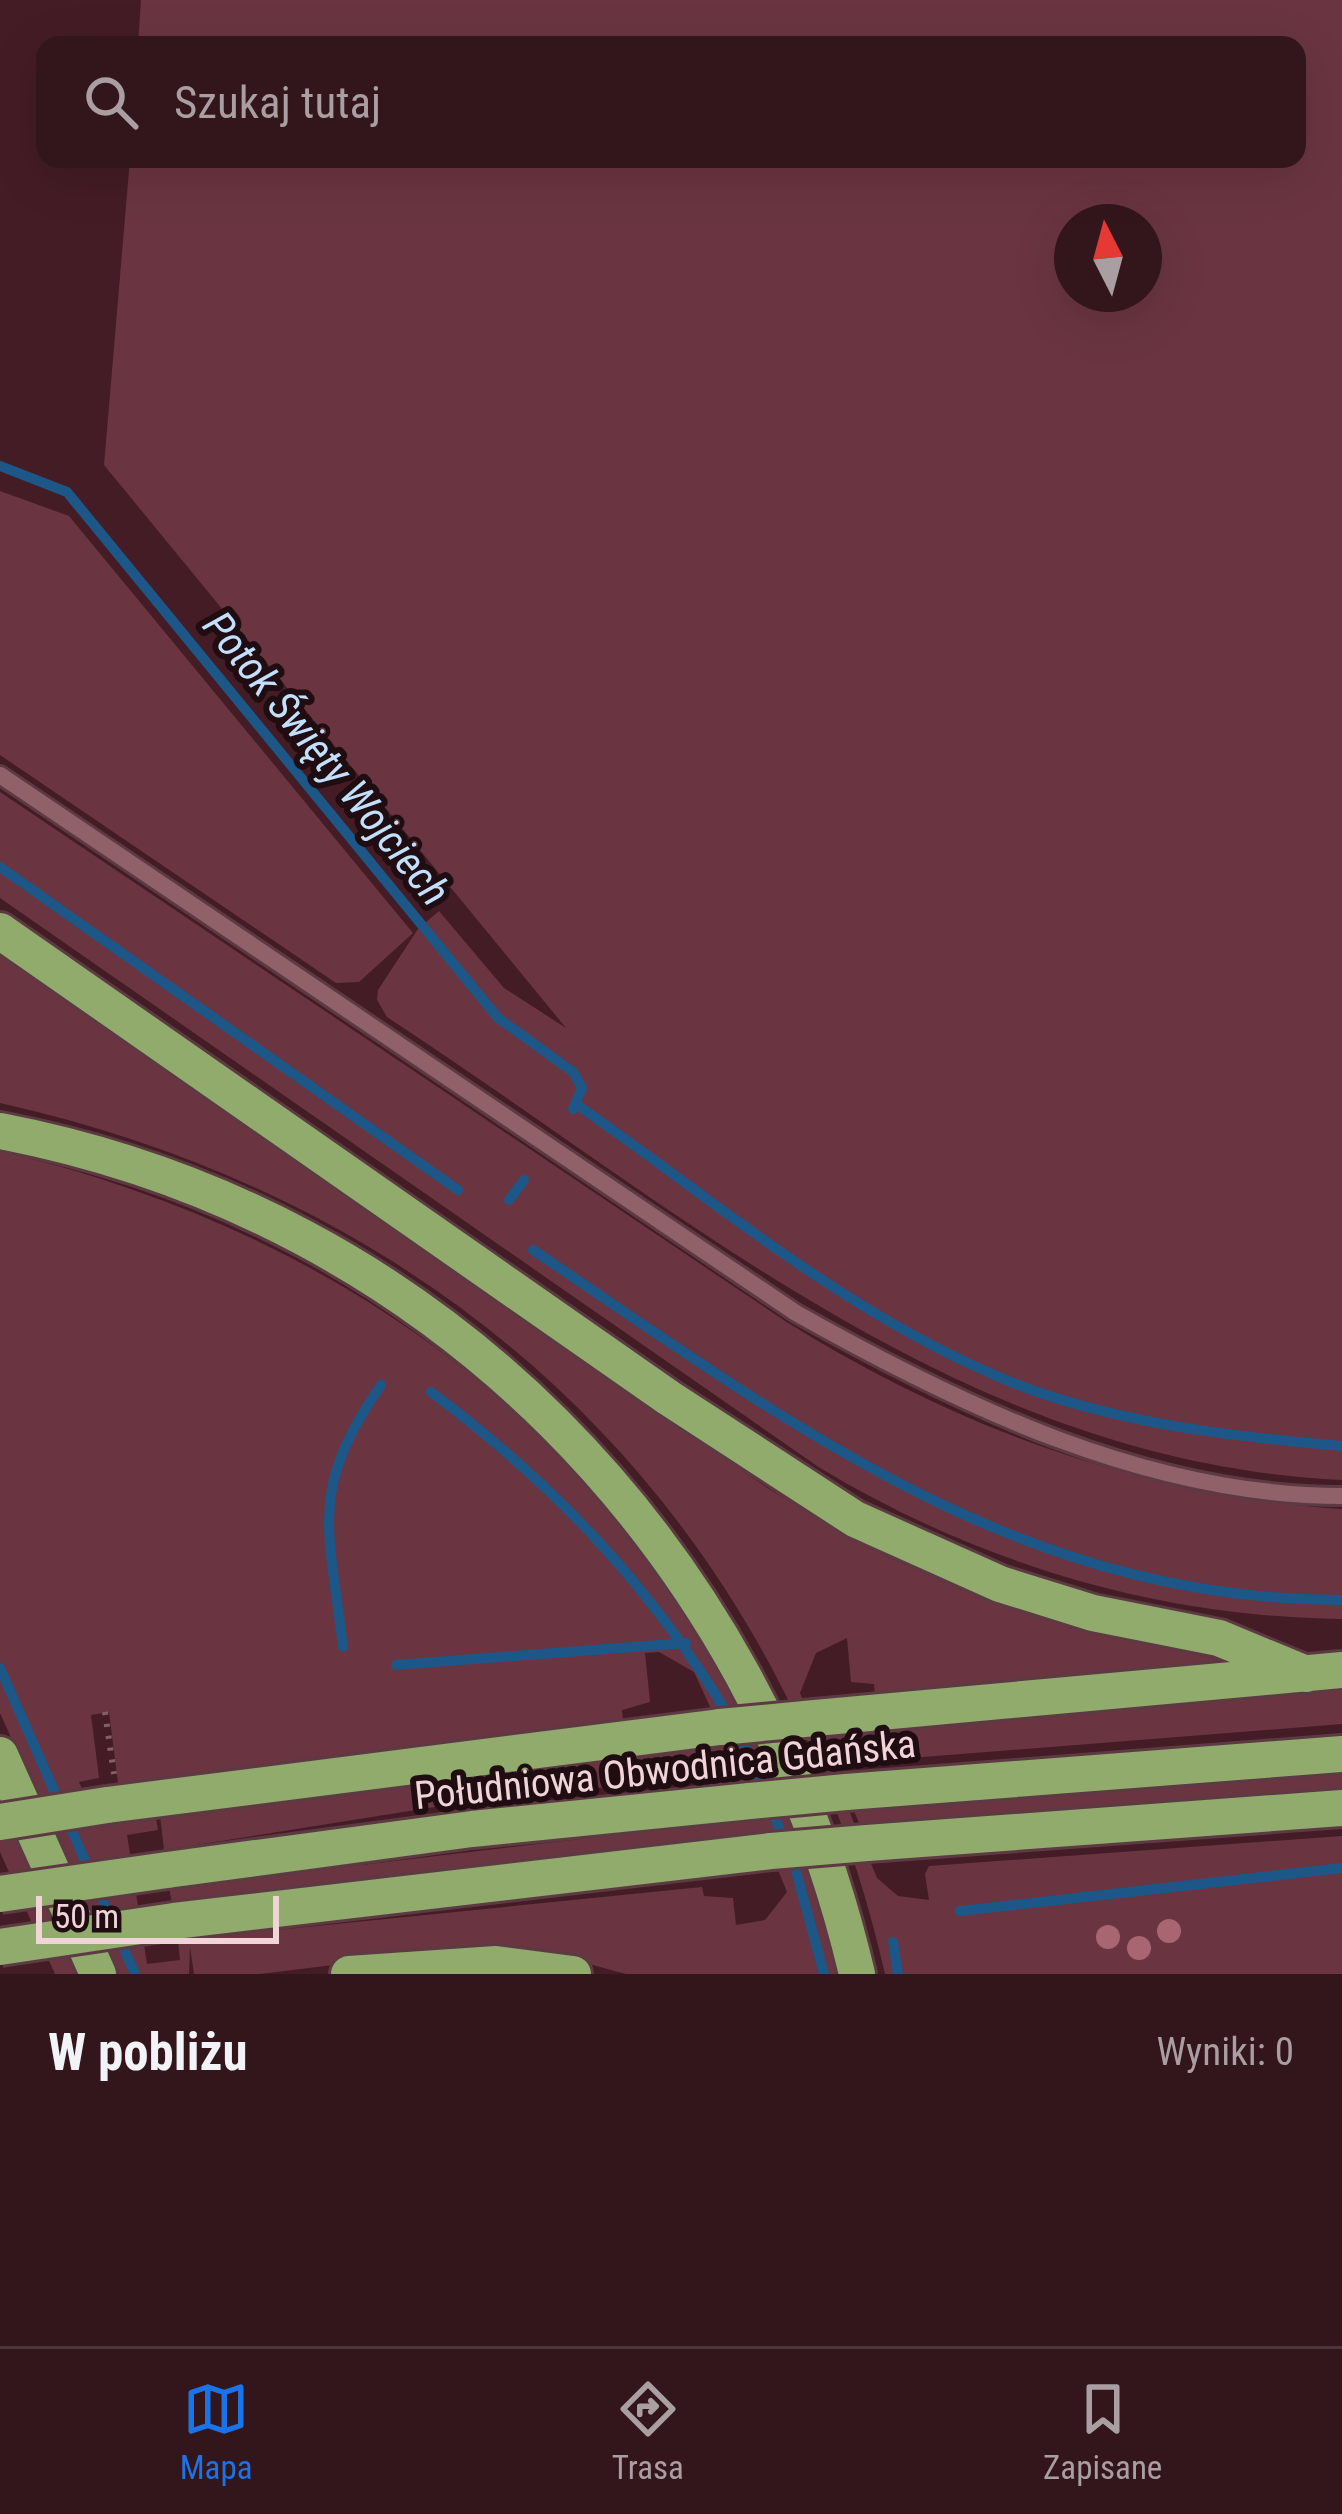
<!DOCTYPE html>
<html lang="pl">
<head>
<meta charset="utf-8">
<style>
	:root { --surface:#33151c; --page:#3e2229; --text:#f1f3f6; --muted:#a99fa3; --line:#4e343b; --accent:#1a73e8 }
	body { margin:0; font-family:"Roboto Condensed",sans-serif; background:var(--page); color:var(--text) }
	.compass { position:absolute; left:1054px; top:204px; width:108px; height:108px; border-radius:50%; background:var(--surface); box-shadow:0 12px 48px #0002; rotate:354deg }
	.scale { position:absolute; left:36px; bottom:30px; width:243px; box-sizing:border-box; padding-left:12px; border:6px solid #f0d4d8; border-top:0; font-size:33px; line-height:42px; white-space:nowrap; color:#f0d4d8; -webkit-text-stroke:9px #1f0d11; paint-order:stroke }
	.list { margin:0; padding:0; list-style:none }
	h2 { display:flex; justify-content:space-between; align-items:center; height:156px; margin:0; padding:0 48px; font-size:51px }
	h2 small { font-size:39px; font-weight:400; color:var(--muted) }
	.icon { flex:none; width:66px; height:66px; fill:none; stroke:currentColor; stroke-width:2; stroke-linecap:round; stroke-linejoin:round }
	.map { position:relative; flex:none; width:1342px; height:1974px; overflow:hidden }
	.search { position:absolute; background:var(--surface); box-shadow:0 12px 48px #0002; left:36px; right:36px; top:36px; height:132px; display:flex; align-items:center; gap:30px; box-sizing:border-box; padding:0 42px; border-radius:24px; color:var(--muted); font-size:45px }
	.sheet { height:372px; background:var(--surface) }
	nav { display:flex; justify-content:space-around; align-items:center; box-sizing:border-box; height:168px; border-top:3px solid var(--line); background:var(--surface); font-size:33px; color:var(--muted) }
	nav a { display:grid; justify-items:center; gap:6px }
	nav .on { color:var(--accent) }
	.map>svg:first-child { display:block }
	.green { fill:#6a3541; fill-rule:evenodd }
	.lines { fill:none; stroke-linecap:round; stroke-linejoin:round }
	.stream { stroke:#1c5787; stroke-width:10 }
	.service-casing { stroke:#5d3a43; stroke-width:22 }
	.motorway-casing { stroke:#5d3a43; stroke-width:42 }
	.path { stroke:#846168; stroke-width:6; stroke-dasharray:3 9; stroke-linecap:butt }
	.service { stroke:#906169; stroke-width:16 }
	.motorway { stroke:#90ab6c; stroke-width:36 }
	.motorway-bridge-casing { stroke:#5d3a43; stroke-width:42; stroke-linecap:butt }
	.motorway-bridge { stroke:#90ab6c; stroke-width:36 }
	.tree { fill:#a86673 }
	.labels { text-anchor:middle; stroke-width:12; stroke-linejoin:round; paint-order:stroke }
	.street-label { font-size:39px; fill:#f0d4d8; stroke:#1f0d11 }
	.water-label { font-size:42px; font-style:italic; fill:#c2e0fe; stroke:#1f0d11 }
</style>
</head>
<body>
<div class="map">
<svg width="1342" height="1974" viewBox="0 0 1342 1974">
	<rect width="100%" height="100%" fill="#441c25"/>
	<path class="green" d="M141 0H1342V1480C964 1462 688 1214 387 1017L377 1000 378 990 418 929 439 911 504 988 566 1028 104 465 130 159H1297V45H138ZM1072 222H1144V294H1072Z
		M0 491 69 516 413 933 359 982 336 983 0 755Z
		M0 792 785 1321C956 1428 1139 1495 1342 1509V1619C1157 1617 978 1563 820 1468L0 898Z
		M0 954 766 1487 864 1546 979 1597 1094 1633 1218 1659 1215 1667 875 1694 874 1684 851 1682 847 1638 816 1653 800 1693 877 1878 898 1896 929 1900 925 1874 929 1866 1342 1836V1974H885C780 1515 457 1205 0 1103Z
		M0 1151C425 1251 741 1540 837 1974H626L567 1958 406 1956 260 1974H194L190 1947 189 1974H117L0 1713ZM659 1652 694 1672 724 1737 159 1806 164 1850 466 1802 738 1773 756 1818 169 1888 172 1903 763 1834 787 1892 765 1920 736 1925 733 1898 704 1896 702 1887 178 1940 180 1960 147 1964 127 1835 158 1830 155 1814 97 1822 79 1782 99 1778 91 1715 109 1712 118 1783 623 1719 622 1710 650 1702 645 1653Z
		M1342 1688V1724L835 1764 820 1729Z
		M1342 1771V1790L860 1825 853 1809Z
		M0 1802 77 1974H55L0 1852Z"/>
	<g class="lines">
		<path class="stream" d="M0 466 67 492 498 1018 573 1072 582 1088 573 1109
			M0 867 458 1190
			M576 1104C721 1205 861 1326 1029 1389 1129 1425 1237 1437 1342 1446
			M509 1200 524 1180
			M533 1250C789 1422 1017 1600 1342 1600
			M431 1392C554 1484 651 1586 730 1718
			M343 1647C329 1527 308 1491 381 1385
			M396 1665 686 1643
			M0 1668 135 1974
			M740 1734 795 1867 824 1974
			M960 1911 1342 1868
			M893 1942 898 1974"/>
		<g class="service-casing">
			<path id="service" d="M0 775 796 1313C961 1406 1148 1496 1342 1496"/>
		</g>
		<g class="motorway-casing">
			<path id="motorway" d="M0 931 669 1398 855 1519 1000 1584 1093 1613 1219 1638 1306 1674
				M0 1131C437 1215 756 1546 857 1974
				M815 1718 1342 1670
				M0 1755 98 1974
				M846 1792 1342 1754
				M107 1805 720 1727
				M867 1843 1342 1808
				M167 1870 472 1829 750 1801
				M174 1921 771 1851
				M349 1974 496 1964 573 1974"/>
		</g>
		<path class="path" d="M105 1712 114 1774"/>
		<use href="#service" class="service"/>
		<use href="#motorway" class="motorway"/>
		<g class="motorway-bridge-casing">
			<path id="motorway-bridge" d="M720 1727 815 1718
				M750 1801 846 1792
				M0 1822 107 1805
				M771 1851 867 1843
				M0 1894 167 1870
				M0 1947 174 1921"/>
		</g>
		<use href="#motorway-bridge" class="motorway-bridge"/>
	</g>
	<g class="tree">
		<circle cx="1169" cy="1931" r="12"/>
		<circle cx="1108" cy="1937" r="12"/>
		<circle cx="1139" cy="1948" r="12"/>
	</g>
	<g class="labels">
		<g class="street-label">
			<text transform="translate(665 1769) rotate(-6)" y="14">Południowa Obwodnica Gdańska</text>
		</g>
		<g class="water-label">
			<text transform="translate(327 758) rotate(51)" y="15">Potok Święty Wojciech</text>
		</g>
	</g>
</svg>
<svg class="compass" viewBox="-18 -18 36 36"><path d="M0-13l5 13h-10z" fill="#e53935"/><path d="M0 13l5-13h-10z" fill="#a99fa3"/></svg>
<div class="scale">50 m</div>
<div class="search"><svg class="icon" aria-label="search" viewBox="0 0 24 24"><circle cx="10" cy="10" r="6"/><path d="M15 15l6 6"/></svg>Szukaj tutaj</div>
</div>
<section class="sheet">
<h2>W pobliżu<small>Wyniki: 0</small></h2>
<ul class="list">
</ul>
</section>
<nav>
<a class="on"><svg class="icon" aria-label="map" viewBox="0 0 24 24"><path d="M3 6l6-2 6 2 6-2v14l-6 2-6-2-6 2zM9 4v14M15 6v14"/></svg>Mapa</a>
<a><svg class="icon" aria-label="directions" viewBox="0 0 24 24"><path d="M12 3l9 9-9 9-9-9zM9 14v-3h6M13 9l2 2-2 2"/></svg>Trasa</a>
<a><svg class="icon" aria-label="saved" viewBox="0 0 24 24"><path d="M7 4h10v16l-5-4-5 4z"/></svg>Zapisane</a>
</nav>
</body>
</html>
